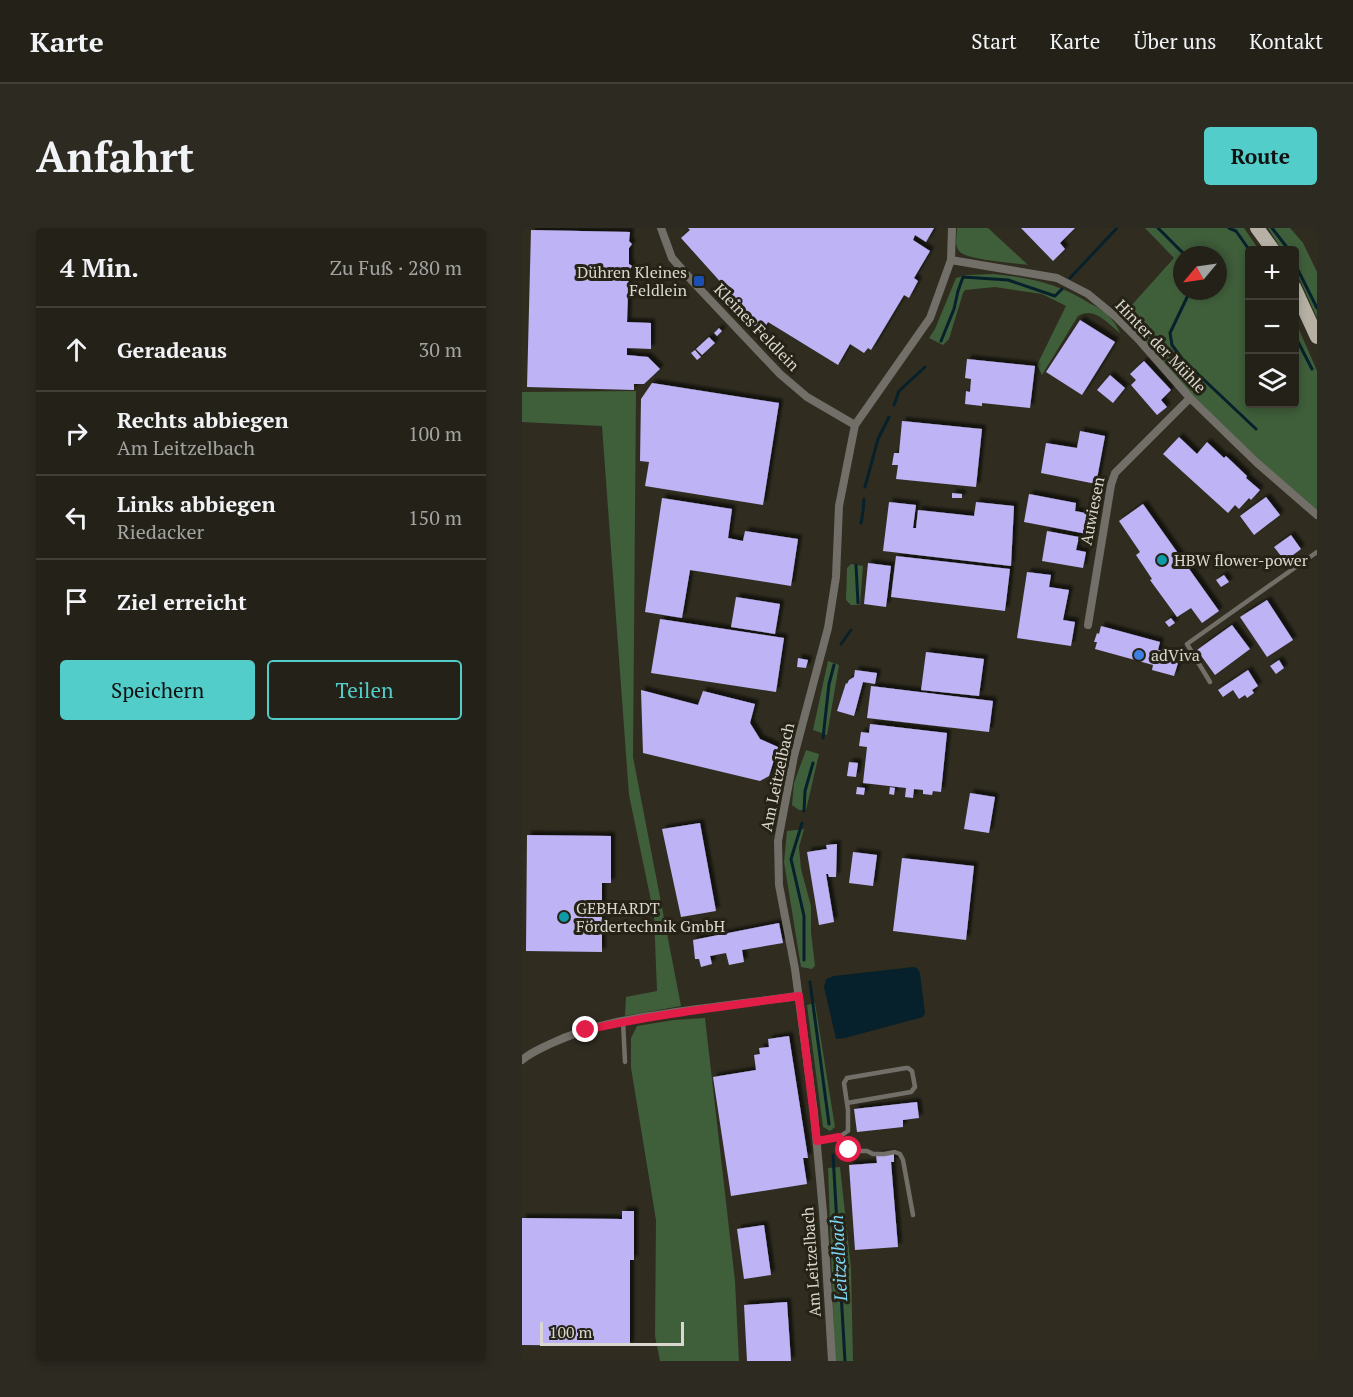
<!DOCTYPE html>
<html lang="de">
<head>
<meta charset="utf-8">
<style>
	:root { --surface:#242218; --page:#2c2a21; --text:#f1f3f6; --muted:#a3a4a2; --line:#413f37; --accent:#53cdc9 }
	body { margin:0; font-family:"PT Serif",serif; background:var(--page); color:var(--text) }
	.controls { position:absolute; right:18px; top:18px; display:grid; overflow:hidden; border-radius:6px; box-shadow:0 3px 9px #0003 }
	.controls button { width:54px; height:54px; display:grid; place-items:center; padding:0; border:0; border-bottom:2px solid var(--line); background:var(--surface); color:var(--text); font:30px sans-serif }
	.compass { position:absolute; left:651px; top:18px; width:54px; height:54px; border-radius:50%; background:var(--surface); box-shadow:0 3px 9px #0003; rotate:241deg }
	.scale { position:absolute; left:18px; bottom:15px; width:144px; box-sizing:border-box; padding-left:6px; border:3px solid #d9d7cf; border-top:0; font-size:16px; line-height:21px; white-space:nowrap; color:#d9d7cf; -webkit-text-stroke:4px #262316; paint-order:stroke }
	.stop { position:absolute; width:18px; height:18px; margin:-14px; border:4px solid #e11d48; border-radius:50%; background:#fff }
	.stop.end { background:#e11d48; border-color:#fff; box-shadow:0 2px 6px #0008 }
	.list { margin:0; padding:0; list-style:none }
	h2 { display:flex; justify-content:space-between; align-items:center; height:78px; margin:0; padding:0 24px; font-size:26px }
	h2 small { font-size:20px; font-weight:400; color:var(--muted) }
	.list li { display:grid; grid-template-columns:39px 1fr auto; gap:18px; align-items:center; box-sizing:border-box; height:84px; padding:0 24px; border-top:2px solid var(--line) }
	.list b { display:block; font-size:22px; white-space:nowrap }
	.list p { margin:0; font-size:20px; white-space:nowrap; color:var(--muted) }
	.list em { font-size:20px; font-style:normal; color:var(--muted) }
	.actions { display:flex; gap:12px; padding:18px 24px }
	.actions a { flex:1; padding:14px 0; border:2px solid var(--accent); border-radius:6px; text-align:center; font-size:21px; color:var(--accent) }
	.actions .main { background:var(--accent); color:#111 }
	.icon { flex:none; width:33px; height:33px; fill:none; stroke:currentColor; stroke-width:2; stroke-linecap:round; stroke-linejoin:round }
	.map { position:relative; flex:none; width:795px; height:1133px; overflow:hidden; border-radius:6px }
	header { display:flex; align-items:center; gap:36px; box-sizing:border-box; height:84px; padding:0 30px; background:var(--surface); border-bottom:2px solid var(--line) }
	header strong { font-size:28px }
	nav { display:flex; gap:33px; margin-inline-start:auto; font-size:21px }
	.intro { display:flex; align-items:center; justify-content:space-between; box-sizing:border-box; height:144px; padding:0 36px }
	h1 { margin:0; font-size:42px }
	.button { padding:15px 27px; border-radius:6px; background:var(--accent); color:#111; font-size:21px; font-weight:700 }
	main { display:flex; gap:36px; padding:0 36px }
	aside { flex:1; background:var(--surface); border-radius:6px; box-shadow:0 3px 9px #0003 }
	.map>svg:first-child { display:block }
	.green { fill:#3f5e3a; fill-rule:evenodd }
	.water { fill:#06212b }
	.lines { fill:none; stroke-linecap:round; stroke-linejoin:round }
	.stream { stroke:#06212b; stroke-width:3 }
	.building { fill:#bdb3f5; filter:url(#shadow) }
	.lane { stroke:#726f69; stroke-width:4.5 }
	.street { stroke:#726f69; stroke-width:8 }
	.primary { stroke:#b6b1a4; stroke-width:14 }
	.route { stroke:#e11d48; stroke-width:8 }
	.transit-dot { fill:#1a4fb4; stroke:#262316; stroke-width:2 }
	.culture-dot { fill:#0f9aa8; stroke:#262316; stroke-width:2 }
	.shop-dot { fill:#3f7fe0; stroke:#262316; stroke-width:2 }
	.labels { text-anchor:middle; stroke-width:6; stroke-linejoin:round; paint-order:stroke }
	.poi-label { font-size:16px; fill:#d9d7cf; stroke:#262316; text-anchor:start }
	.street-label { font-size:16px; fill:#d9d7cf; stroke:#262316 }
	.water-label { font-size:18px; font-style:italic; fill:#7dd7f9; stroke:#262316 }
</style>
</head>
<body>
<header>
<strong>Karte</strong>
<nav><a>Start</a><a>Karte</a><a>Über uns</a><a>Kontakt</a></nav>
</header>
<div class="intro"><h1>Anfahrt</h1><a class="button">Route</a></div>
<main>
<aside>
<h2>4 Min.<small>Zu Fuß · 280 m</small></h2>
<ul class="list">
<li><svg class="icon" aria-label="ahead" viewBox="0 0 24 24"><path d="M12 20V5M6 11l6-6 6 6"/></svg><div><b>Geradeaus</b></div><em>30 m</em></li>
<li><svg class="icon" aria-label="right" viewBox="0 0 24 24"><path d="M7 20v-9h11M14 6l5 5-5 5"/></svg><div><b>Rechts abbiegen</b><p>Am Leitzelbach</p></div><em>100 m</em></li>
<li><svg class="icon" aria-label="left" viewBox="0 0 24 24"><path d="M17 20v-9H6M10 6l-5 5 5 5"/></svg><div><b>Links abbiegen</b><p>Riedacker</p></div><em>150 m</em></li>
<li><svg class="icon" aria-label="arrive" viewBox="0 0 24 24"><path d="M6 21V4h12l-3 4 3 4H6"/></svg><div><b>Ziel erreicht</b></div></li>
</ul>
<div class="actions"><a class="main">Speichern</a><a>Teilen</a></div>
</aside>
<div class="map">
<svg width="795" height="1133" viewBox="0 0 795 1133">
	<defs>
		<filter id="shadow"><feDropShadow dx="4" dy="-4" stdDeviation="1.5" flood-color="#0009"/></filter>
	</defs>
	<rect width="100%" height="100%" fill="#302d20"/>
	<path class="green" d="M435 0H466L506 37C493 35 444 32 437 23 432 17 435 7 435 0Z
		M623 0H722L737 22H728V176H772L773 92 795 143V282C753 245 708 209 670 168 646 142 626 113 600 88L652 30ZM660 27H696V63H660Z
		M746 0H768L781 15 795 44V90L773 41 772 22H760Z
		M472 46C510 50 537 56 569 76 577 80 586 86 591 93 594 96 596 101 598 105 585 95 572 78 556 88L520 147 515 137 544 78 520 66 473 59 443 62 441 65 427 111 421 117 407 110 413 101 434 50 444 47Z
		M114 163 111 529 159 778 103 788 104 769 135 763 132 687 107 567 80 198 0 194V164Z
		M329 336 341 338 338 377H329L324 372 325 340Z
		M306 433 317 437 305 507 291 502Z
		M284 522 297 526 284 582H277L270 577 272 555Z
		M282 601 277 619 279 641 289 678V704L293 738 290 741 279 739 262 634 265 603Z
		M293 775 313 899 308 903 301 899 285 777Z
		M183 790 213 1053 217 1133H138L133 1108 134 992 109 840V810L115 798 152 792Z
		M318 939 329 1040 331 1133H313L306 940Z"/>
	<path class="water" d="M391 739 395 740 398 745 403 785 401 789 323 810 314 811 302 759 304 751 312 748Z"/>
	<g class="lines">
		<path class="stream" d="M636 0 663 27
			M707 0 714 3 728 23
			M750 0 767 22
			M772 34 795 80
			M548 50 595 0
			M668 63 648 105 650 117 661 132 734 201
			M772 106 790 141
			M419 113 432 81 436 63 441 49 486 52 533 68 540 61
			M372 177 377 163 403 139
			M343 259 356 211 367 189
			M339 295 341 284 342 271
			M334 337 336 375
			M319 416 329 402
			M301 510 307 456 312 437
			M282 583 283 563 291 535
			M280 595 269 631 282 688V732
			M288 754 307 896
			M311 927 323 1133"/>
	</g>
	<path class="building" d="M166 0H412L404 14 393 7 391 12 408 23 392 50 396 53 387 70 382 67 349 122 346 120 342 125 328 116 316 137 246 94 239 106 210 70 212 69 159 10 168 2Z
		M499 0H553L538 15 543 21 531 33Z
		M9 2 108 4 107 13 110 16 107 20V36L110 38 107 43 106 59 109 61 106 66 105 94 129 95V121L105 120V127L126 129 138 141 122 156H112V162L5 159Z
		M558 92 593 114 560 167 524 144Z
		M197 100 200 103 195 108 192 105Z
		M187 109 193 115 180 127 174 121Z
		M173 122 179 129 175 132 169 125Z
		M445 131 513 138 508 180 460 175V178L443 176 444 163 448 164 449 151 443 150Z
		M622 133 649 162 639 172 645 179 635 187 609 157 614 152 608 146Z
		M588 147 603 160 591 175 575 162Z
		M130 155 257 175 241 277 123 258 127 234 118 233 119 171Z
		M380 193 460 201 454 259 374 251 376 237H370L372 225H377Z
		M558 203 583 208 574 256 519 245 524 215 555 220Z
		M657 209 675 226 685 214 702 230 704 228 725 248 724 250 738 262 729 272 727 270 717 281 713 277 706 285 641 226Z
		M430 265 440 266V270H430Z
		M507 266 554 275 553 283 569 286 565 306 502 294Z
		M744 269 758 287 732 307 718 288Z
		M140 270 210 281 206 310 221 313 223 303 276 311 269 358 168 342 160 390 123 384Z
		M367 274 394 277 391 300H394L396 282 452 288 454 274 492 278 489 338 361 323Z
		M621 276 697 383 680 395 669 380 655 389 628 352 630 351 614 327 618 324 597 293Z
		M525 303 557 309 554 322 564 324 561 340 520 333Z
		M769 307 779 321 763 333 752 319Z
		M374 328 488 341 483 383 369 369Z
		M346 335 369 338 364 379 342 376Z
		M505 344 529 347 527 359 547 362 541 392 553 394 549 418 495 410Z
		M702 347 707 354 699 359 694 352Z
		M214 369 258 376 253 406 209 399Z
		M745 372 771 412 745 429 718 389Z
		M649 390 653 395 647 399 643 394Z
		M138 391 262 410 254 464 129 445Z
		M710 397 728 421 693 447 675 422Z
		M579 398 638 414 636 422 641 423 639 430 656 435 652 448 630 442 631 437 573 421 575 414H572L575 405 577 406Z
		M404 424 462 431 457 468 399 462Z
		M276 430 286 432 284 440 275 439Z
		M757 432 762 440 754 446 748 438Z
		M333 442 355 445 353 456 341 454 332 488 315 483 324 455 325 456 327 452 332 449Z
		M726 442 736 458 730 462 732 465 725 470 723 467 717 471 711 462 701 469 696 462Z
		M349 458 471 473 467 504 345 490Z
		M119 462 176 477 181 463 233 476 228 495 238 511 256 519 247 548 238 553 121 525Z
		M348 496 425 505 419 564 411 563 410 567 401 566V562L392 561 391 570 383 569 384 560 341 555 345 519 337 518 339 504 347 505Z
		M327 534 336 535 334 549 325 548Z
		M335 559 343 560 342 567 334 566Z
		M368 559 373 560 372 567 367 566Z
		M448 565 473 569 467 605 442 601Z
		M178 595 194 683 159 689 140 601Z
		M5 607 89 608V655H80V724L4 723Z
		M315 616 314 649H307L306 646H304L312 694 297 697 285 624 305 621 304 617Z
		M331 624 355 627 351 658 327 655Z
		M380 630 452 638 444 712 371 703Z
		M257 695 261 715 220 722 222 734 207 737 204 725 188 728 190 736 179 739 177 731H173L171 712Z
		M267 808 286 930H281L285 956 209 968 191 849 234 842 232 827 238 826 237 820 247 819 246 811Z
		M395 874 397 890 381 892V899L335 904 332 881Z
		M372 926V934H369L376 1019 333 1022 327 937 355 935 354 927Z
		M100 983H112V1032H108V1118L0 1117V990L100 991Z
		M242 997 249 1047 222 1051 215 1001Z
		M265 1074 269 1133H225L222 1077Z"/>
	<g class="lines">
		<path class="lane" d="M688 454 665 416 795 324
			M101 793 103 834
			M317 909 322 920 332 923H345L351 926H362L373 924 378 926 381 932 391 987
			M295 913 317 909 326 903V882L322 855 325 850 384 840H386L390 843 393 859 389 864 325 875"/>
		<path class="street" d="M139 0 150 30 172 55 258 146 285 169 333 197
			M429 32 535 50 566 66 594 89 618 113 668 170 734 234 795 287
			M566 397 589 257 593 245 668 170
			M0 832C8 825 18 821 28 816 74 794 126 788 176 781 210 777 243 772 277 768
			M310 1133 301 984 292 885 273 741 257 657 256 613 272 528 306 400 314 349 317 278 333 197 408 90 429 32 430 0"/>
		<path class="primary" d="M735 0 751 22
			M772 59 795 109"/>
	</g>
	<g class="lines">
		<path class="route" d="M64 802C134 786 205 778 277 768L295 913 317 909 322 920 327 922"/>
	</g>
	<rect class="transit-dot" x="171" y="47" width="12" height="12" rx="3"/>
	<g class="culture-dot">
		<circle cx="640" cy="332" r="6"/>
		<circle cx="42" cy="689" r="6"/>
	</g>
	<circle class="shop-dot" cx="617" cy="427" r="6"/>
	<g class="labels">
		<g class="poi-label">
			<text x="165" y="50" text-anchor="end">Dühren Kleines<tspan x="165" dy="18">Feldlein</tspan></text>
			<text x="652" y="338">HBW flower-power</text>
			<text x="629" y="433">adViva</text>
			<text x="54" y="686">GEBHARDT<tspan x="54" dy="18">Fördertechnik GmbH</tspan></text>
		</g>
		<g class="street-label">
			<text transform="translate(235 99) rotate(46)" y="6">Kleines Feldlein</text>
			<text transform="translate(639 118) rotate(46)" y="6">Hinter der Mühle</text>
			<text transform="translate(570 283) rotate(-79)" y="6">Auwiesen</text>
			<text transform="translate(255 549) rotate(-78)" y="6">Am Leitzelbach</text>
			<text transform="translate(289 1034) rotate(-94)" y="6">Am Leitzelbach</text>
		</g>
		<g class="water-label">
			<text transform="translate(317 1030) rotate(-93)" y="6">Leitzelbach</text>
		</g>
	</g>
</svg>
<div class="controls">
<button>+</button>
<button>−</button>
<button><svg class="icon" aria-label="layers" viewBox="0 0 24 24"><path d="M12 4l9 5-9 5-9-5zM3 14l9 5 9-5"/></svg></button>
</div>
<svg class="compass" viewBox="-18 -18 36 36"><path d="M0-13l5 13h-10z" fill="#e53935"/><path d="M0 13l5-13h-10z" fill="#a3a4a2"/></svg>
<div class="scale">100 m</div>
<div class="stop" style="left:327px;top:922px"></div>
<div class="stop end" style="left:64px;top:802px"></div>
</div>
</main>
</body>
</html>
